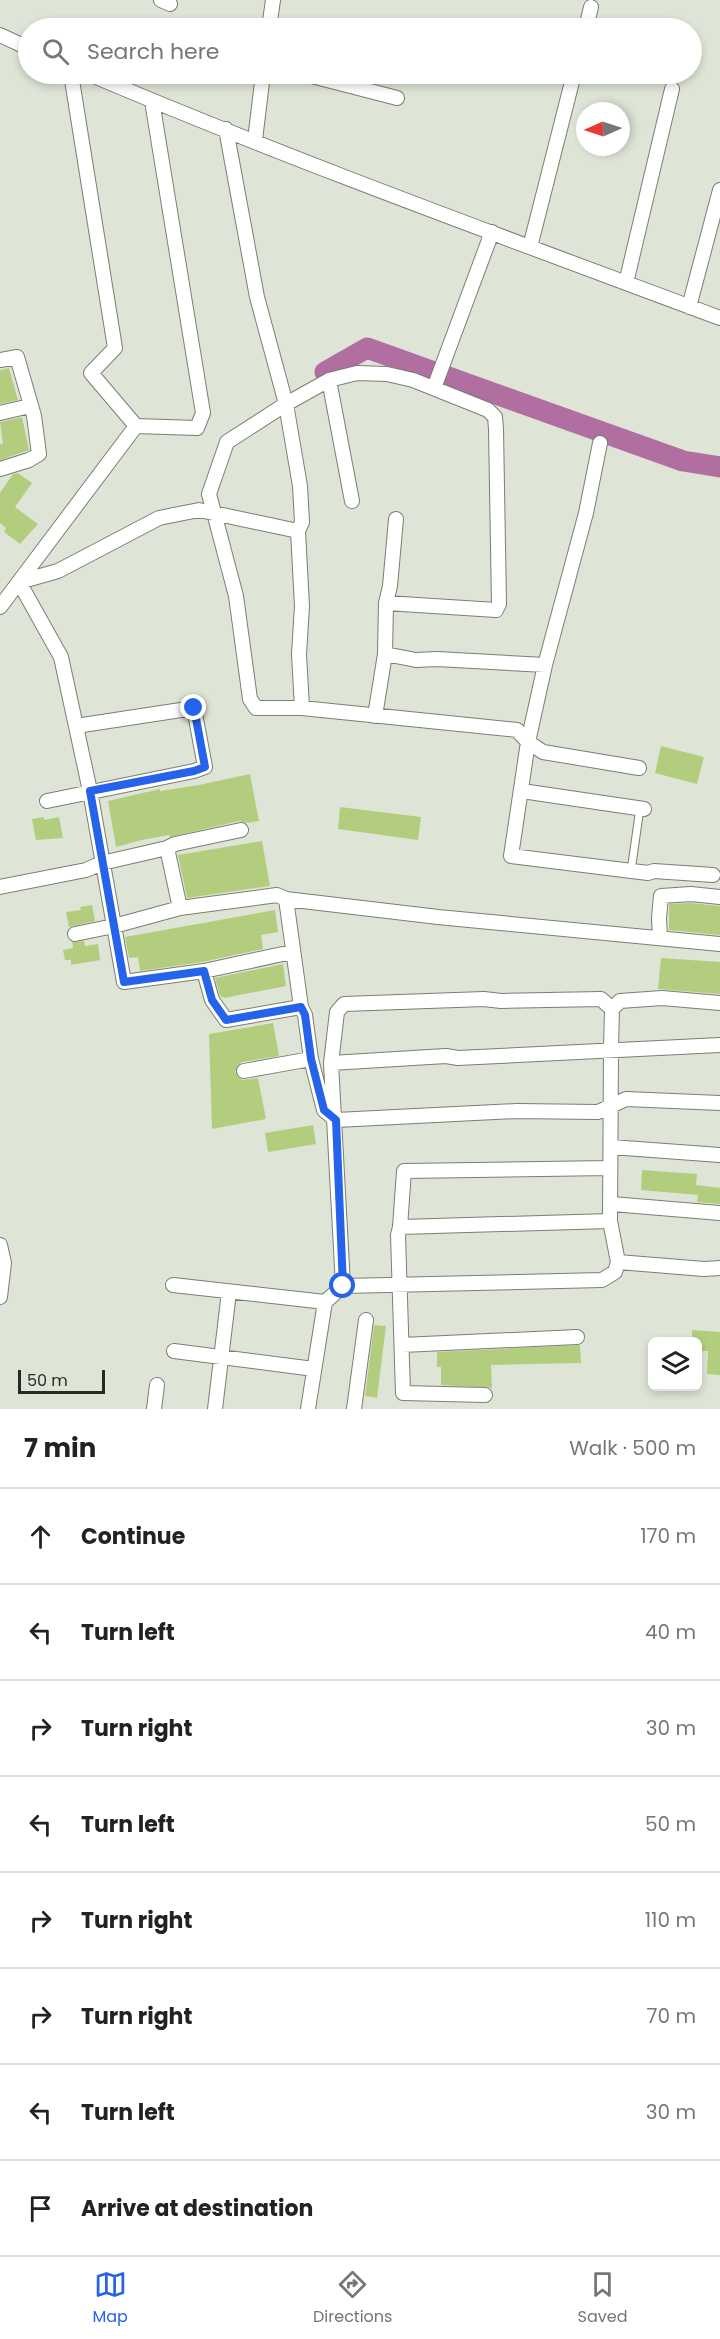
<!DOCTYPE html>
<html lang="en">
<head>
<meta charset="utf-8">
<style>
	:root { --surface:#fff; --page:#f6f6f6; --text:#222; --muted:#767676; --line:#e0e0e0; --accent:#2563eb }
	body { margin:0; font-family:Poppins,sans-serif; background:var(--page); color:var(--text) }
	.controls { position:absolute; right:18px; bottom:18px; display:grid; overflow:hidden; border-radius:9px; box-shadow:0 3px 9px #0003 }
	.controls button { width:54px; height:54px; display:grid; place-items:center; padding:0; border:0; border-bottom:2px solid var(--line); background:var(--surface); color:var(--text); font:30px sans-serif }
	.compass { position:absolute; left:576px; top:102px; width:54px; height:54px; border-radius:50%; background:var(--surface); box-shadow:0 3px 9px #0003; rotate:267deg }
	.scale { position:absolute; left:18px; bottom:15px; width:87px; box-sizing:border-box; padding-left:6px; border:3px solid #272923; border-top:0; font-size:16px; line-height:21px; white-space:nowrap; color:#272923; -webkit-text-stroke:4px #dfe5d6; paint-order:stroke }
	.stop { position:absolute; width:18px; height:18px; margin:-14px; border:4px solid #2563eb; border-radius:50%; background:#fff }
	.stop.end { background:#2563eb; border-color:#fff; box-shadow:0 2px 6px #0008 }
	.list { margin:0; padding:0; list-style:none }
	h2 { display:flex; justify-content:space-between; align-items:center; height:78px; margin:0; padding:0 24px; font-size:26px }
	h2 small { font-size:20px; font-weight:400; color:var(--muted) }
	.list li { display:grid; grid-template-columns:39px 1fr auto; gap:18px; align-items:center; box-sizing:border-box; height:96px; padding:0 24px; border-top:2px solid var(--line) }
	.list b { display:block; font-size:22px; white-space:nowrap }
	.list em { font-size:20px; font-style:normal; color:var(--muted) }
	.icon { flex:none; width:33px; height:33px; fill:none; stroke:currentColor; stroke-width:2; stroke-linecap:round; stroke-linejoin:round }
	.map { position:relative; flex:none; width:720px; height:1409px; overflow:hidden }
	.search { position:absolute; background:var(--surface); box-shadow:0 3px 9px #0003; left:18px; right:18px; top:18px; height:66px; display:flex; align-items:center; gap:15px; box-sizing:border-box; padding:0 21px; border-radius:33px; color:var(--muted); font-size:22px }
	.sheet { height:846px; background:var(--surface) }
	nav { display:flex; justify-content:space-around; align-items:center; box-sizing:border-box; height:84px; border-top:2px solid var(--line); background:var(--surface); font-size:16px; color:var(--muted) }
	nav a { display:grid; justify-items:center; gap:3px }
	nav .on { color:var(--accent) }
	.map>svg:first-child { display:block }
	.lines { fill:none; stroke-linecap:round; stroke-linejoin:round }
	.river { stroke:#b06ea1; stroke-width:21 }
	.building { fill:#b3cd7f }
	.lane-casing { stroke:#7a7f71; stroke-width:9 }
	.street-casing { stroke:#7a7f71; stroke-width:16 }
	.lane { stroke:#fff; stroke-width:7 }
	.street { stroke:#fff; stroke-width:14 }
	.route { stroke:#2563eb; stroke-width:8 }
</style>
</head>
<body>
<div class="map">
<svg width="720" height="1409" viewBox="0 0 720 1409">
	<rect width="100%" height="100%" fill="#dfe5d6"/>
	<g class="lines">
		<path class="river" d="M325 372 367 348 683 461 720 467"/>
	</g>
	<path class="building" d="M9 368 18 400 0 404V370Z
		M22 417 29 450 0 460V444H3L0 422Z
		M18 473 32 483 15 507 38 524 20 544 4 532 6 528 0 523V493L13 474Z
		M661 746 704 757 697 784 655 773Z
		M250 774 259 821 247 823 239 821 170 837 169 835 142 840 116 847 108 801 160 789V791L199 785Z
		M340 807 421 817 418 840 338 829Z
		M44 817V820L59 817 63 838 36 840 32 819Z
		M262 841 270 886 187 898 178 855Z
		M691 903 720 906V935L669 930V904Z
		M92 905 95 921 69 927 66 912 81 910 80 907Z
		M275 910 278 932 261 935 263 949 202 962 140 971 138 957 129 958 125 937Z
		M84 941 85 946 98 944 100 960 71 965V960H65L63 950 73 948 72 942Z
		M661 958 720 962V994L658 989Z
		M283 964 286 986 224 998 220 996 215 978Z
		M273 1023 279 1056 242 1062 238 1065 235 1072 242 1080 258 1078 266 1119 212 1129 209 1034Z
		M313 1125 316 1144 268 1152 265 1133Z
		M642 1170 697 1174 696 1185 720 1188V1204L697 1202 698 1195 641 1190Z
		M374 1325 386 1326 377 1398 365 1396Z
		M692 1330 720 1332V1375L707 1374 708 1351H698V1341H692Z
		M580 1345 581 1363 491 1365 492 1388 441 1385V1367H437V1352Z"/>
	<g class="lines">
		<g class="lane-casing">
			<path id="lane" d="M631 871 640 808"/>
		</g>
		<g class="street-casing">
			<path id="street" d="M161 0 170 4
				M269 28 273 0
				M586 28 591 7
				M0 35 28 48
				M89 74C296 162 509 239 720 318
				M304 74 397 98
				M226 129 257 297 286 404 300 486 302 522 298 531 302 606 299 654 302 708
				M255 140 263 74
				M530 247 574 74
				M626 283 672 89
				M689 307 720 190
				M0 360 17 357 34 416 39 454 29 460 0 469
				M329 380 352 501
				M434 388 492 232
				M0 413 30 406
				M136 426 197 428 203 413 152 101
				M600 443 586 513 545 665 528 742 511 856 648 873 654 871 713 875
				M396 519 390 586 386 603 496 610 499 604 496 429 495 417 488 410 413 380 387 374 357 373 329 380 286 404 227 442 209 494 236 596 250 699 256 708H302L517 730 528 742 543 752 639 768
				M0 607 136 426 91 373 115 348 71 74
				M385 654 416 660 437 659 545 665
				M375 716 385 654 386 603
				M522 791 644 809
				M47 801 194 771 205 767 194 708 76 726
				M167 848 180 908
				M0 887 86 870 102 863 167 848 175 844 241 830
				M286 899 301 1007 305 1015 311 1059 324 1110 336 1120 516 1111 598 1112 626 1099 720 1103
				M75 934 114 926 180 908 277 895 286 899 438 917 720 944
				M660 938 659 918 661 896 691 894 720 897
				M292 952 204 971 124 982 90 791 61 657 19 582 58 571 159 518 199 510 298 531
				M204 971 212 1000 226 1020 301 1007
				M720 1003 662 998 620 1001 612 1009 611 1049 610 1221 618 1262 615 1272 602 1280 343 1286 331 1063 446 1056 458 1058 720 1045
				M331 1063 337 1012 344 1004 484 999 501 1001 601 999 612 1009
				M244 1071 311 1059
				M611 1147 720 1155
				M612 1204 720 1213
				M400 1227 610 1221
				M0 1245 4 1263 0 1297
				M618 1262 704 1269 720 1268
				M173 1285 325 1302
				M402 1345 577 1337
				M174 1351 314 1369
				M485 1395 403 1393 398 1235 400 1227 404 1171 609 1168
				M154 1409 157 1385
				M215 1409 229 1292
				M308 1409 325 1302 343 1286
				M354 1409 366 1320"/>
		</g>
		<use href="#lane" class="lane"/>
		<use href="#street" class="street"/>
	</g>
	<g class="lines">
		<path class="route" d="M194 708 205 767 194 771 90 791 124 982 204 971 212 1000 226 1020 301 1007 305 1015 311 1059 324 1110 336 1120 343 1286"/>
	</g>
</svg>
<div class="controls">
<button><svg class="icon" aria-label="layers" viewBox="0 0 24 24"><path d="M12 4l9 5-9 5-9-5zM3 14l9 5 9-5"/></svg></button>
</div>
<svg class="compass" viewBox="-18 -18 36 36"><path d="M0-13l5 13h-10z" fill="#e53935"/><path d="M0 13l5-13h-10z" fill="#767676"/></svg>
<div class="scale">50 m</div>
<div class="stop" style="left:343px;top:1286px"></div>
<div class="stop end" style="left:194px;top:708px"></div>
<div class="search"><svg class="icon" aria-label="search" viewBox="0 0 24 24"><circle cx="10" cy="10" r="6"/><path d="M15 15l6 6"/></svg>Search here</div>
</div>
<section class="sheet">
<h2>7 min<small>Walk · 500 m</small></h2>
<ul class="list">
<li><svg class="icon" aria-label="ahead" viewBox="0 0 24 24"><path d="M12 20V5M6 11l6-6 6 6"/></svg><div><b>Continue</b></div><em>170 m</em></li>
<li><svg class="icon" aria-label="left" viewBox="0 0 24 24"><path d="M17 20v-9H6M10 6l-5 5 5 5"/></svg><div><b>Turn left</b></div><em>40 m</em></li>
<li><svg class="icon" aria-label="right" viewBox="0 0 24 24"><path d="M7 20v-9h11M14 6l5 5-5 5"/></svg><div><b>Turn right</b></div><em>30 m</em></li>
<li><svg class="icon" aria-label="left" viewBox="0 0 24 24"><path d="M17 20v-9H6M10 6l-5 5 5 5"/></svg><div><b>Turn left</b></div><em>50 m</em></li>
<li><svg class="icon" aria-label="right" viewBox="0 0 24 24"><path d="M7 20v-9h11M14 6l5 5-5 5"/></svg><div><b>Turn right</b></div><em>110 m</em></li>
<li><svg class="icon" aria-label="right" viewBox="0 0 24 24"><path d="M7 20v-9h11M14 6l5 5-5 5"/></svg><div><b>Turn right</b></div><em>70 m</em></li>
<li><svg class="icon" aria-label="left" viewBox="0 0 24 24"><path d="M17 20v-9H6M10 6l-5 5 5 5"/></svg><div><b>Turn left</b></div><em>30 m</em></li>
<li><svg class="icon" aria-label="arrive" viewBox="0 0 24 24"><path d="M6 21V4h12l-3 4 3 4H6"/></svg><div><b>Arrive at destination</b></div></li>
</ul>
</section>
<nav>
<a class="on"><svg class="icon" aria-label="map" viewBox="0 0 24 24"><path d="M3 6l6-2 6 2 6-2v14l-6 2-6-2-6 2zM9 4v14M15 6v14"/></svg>Map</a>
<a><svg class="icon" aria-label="directions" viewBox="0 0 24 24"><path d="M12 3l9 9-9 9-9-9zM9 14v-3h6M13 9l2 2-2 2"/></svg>Directions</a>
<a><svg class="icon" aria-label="saved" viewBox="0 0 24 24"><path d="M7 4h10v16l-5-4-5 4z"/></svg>Saved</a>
</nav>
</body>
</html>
